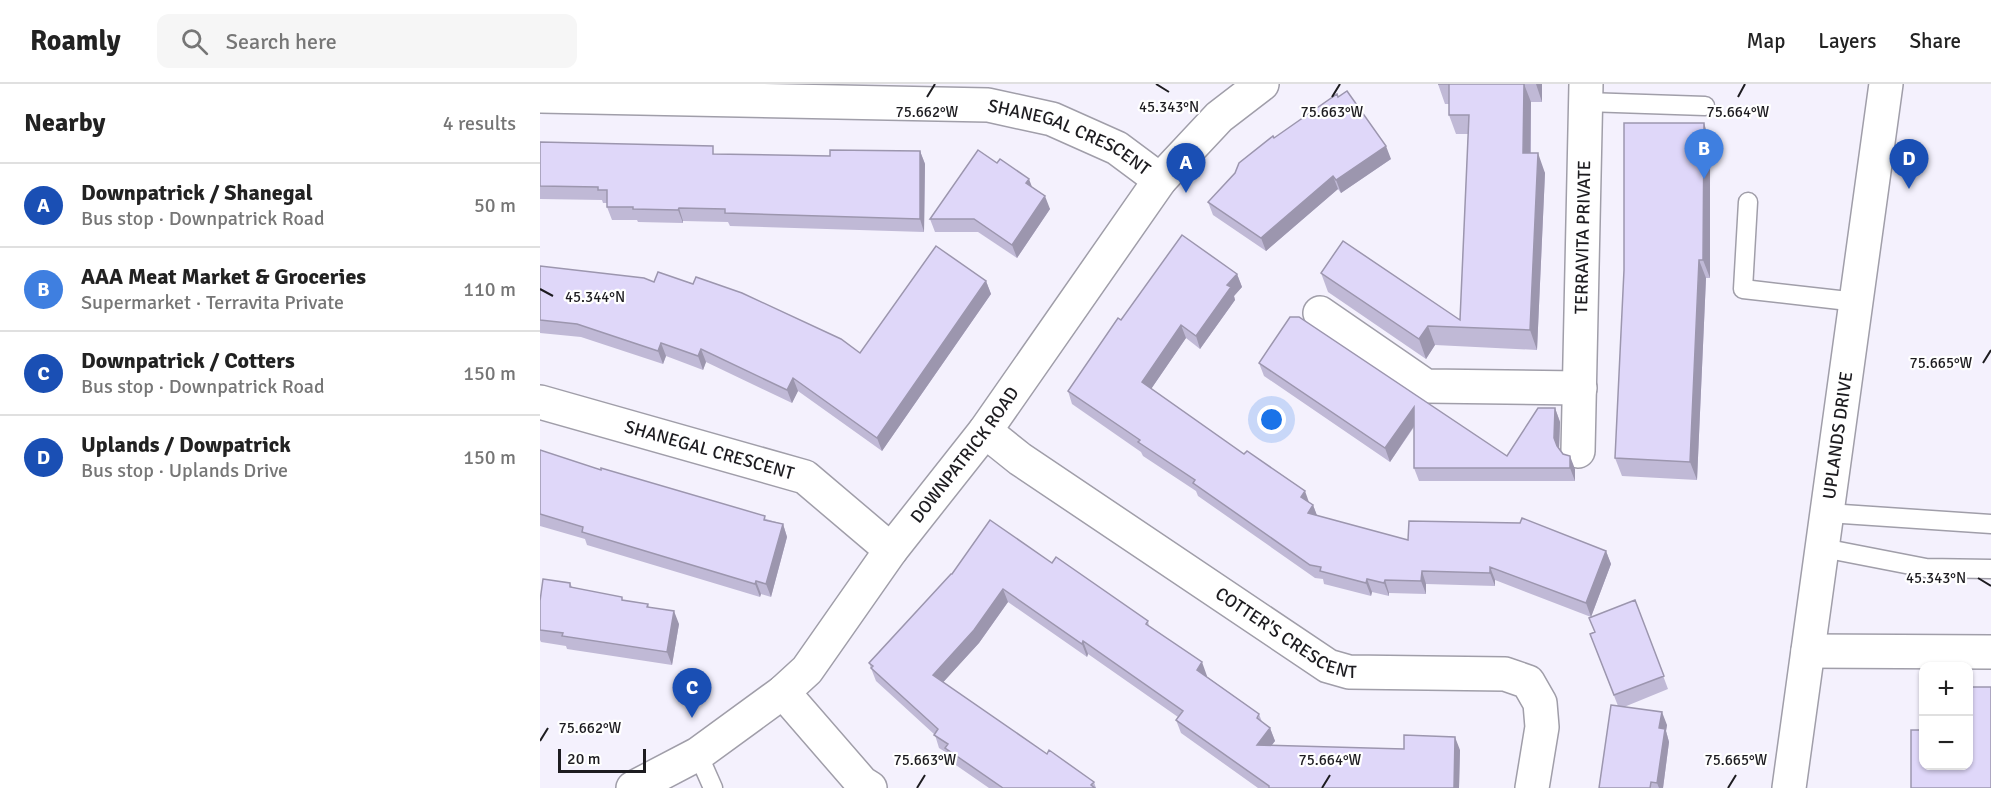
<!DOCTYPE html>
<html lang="en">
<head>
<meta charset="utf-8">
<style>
	:root { --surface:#fff; --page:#f6f6f6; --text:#222; --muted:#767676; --line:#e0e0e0; --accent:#6336ae }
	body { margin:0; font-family:Signika,sans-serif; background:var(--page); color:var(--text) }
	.controls { position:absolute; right:18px; bottom:18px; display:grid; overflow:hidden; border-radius:12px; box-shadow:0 2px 4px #0004 }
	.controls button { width:54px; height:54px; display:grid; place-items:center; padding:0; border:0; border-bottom:2px solid var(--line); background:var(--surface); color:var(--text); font:30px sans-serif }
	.scale { position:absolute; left:18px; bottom:15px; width:88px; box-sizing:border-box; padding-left:6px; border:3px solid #1d1c20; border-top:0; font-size:16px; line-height:21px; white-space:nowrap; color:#1d1c20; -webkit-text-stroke:4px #fff; paint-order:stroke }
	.you { position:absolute; left:732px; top:336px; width:21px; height:21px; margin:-15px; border:4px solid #fff; border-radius:50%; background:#1a73e8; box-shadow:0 0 0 9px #1a73e833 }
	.badge { display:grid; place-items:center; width:39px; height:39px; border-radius:50%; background:var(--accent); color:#fff; font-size:20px; font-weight:700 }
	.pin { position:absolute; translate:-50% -50px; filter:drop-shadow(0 2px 3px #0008) }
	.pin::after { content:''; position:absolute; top:32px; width:21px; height:18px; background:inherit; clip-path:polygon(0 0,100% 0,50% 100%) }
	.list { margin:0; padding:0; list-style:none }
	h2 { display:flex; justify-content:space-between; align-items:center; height:78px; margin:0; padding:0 24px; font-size:26px }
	h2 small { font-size:20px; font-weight:400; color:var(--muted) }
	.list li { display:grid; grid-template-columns:39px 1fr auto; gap:18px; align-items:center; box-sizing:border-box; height:84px; padding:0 24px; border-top:2px solid var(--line) }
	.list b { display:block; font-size:22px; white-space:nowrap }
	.list p { margin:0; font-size:20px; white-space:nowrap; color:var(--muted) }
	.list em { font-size:20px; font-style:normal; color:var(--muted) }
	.icon { flex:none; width:33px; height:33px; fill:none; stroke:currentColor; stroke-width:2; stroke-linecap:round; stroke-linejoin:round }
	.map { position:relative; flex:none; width:1451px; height:704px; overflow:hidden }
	header { display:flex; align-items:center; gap:36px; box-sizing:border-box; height:84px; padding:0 30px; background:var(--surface); border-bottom:2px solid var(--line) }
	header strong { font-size:28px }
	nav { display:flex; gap:33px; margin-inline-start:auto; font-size:21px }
	.search { width:420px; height:54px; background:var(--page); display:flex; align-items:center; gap:15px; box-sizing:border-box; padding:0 21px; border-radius:12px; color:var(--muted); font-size:22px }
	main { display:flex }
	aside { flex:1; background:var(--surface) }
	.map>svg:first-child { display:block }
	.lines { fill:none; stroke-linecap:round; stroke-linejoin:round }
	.service-casing { stroke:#a09ea9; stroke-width:21 }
	.minor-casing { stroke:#a09ea9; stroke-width:36 }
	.tertiary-casing { stroke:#a09ea9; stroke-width:36 }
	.secondary-casing { stroke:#a09ea9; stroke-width:36 }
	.service { stroke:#fff; stroke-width:18 }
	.minor { stroke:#fff; stroke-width:33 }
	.tertiary { stroke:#fff; stroke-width:33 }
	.secondary { stroke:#fff; stroke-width:33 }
	.wall { fill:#c0b9d6 }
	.shaded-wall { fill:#9c96ae }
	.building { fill:#dfd7f9; stroke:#9c96ae; stroke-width:1.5 }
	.ticks { fill:none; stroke:#1d1c20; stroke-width:2 }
	.labels { text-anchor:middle; stroke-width:4.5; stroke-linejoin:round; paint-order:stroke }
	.street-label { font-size:18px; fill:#1d1c20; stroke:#fff }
	.ticks-label { font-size:15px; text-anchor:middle; fill:#1d1c20; stroke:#fff; stroke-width:4.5; stroke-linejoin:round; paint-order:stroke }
</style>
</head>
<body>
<header>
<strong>Roamly</strong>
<div class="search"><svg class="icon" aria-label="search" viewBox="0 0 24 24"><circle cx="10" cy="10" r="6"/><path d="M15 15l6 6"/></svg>Search here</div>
<nav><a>Map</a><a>Layers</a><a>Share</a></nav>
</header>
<main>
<aside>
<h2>Nearby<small>4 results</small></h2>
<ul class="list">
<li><span class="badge" style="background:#1a4fb4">A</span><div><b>Downpatrick / Shanegal</b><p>Bus stop · Downpatrick Road</p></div><em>50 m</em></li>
<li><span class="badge" style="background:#3f7fe0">B</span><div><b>AAA Meat Market &amp; Groceries</b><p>Supermarket · Terravita Private</p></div><em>110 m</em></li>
<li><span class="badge" style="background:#1a4fb4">C</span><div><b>Downpatrick / Cotters</b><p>Bus stop · Downpatrick Road</p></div><em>150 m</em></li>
<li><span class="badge" style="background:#1a4fb4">D</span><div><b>Uplands / Dowpatrick</b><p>Bus stop · Uplands Drive</p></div><em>150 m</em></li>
</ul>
</aside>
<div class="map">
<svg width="1451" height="704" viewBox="0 0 1451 704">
	<rect width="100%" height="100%" fill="#f4f1fd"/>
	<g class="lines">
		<g class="service-casing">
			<path id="service" d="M1046 18 1165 22
				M1208 118 1203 205 1317 218
				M1288 429 1451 440
				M1283 464 1386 484 1451 485
				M158 670 173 704"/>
		</g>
		<g class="minor-casing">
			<g id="minor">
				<path id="s1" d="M0 12 448 21 512 35 577 64 620 96"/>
				<path d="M780 229 886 302 1040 304"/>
				<path id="s2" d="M0 318 265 393 351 466"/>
				<path id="s3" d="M445 347 480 375 788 582 809 588 965 590 988 598 1000 619 1002 643 992 704"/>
				<path id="s4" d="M1038 367 1046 0"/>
				<path d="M1268 567 1451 568"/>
				<path d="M243 608 322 699 330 704"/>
			</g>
		</g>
		<g class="tertiary-casing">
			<g id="tertiary">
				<path id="s5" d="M93 704 158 670 243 608 267 586 351 466 445 347 620 96 679 33 722 0"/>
			</g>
		</g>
		<g class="secondary-casing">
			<g id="secondary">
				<path id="s6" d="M1249 704 1346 0"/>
			</g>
		</g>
		<use href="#service" class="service"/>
		<use href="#minor" class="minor"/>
		<use href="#tertiary" class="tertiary"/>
		<use href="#secondary" class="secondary"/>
	</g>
	<path class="wall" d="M898 0H1002V18H991V69L1005 89 997 266 895 261 886 275 788 208 781 189 920 236 928 50H916L909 31V20H905Z
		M734 54 851 75 801 109 798 105 726 167 673 131 668 118Z
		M0 58 176 70 290 72 380 67 385 80 384 148 190 142 188 138 143 137V139L98 138 97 136H72L67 123V119H63L62 116 0 115Z
		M1170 58V194H1166L1157 396 1082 392 1075 374Z
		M492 103 510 125 477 174 438 148H395L390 135Z
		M0 182 320 269 446 197 451 210 342 367 258 307 252 319 166 278 163 286 126 272 123 280 41 253 0 249Z
		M697 190 702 203 694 212 695 216 660 265 646 254 611 305 773 421 777 432 868 456 1066 467 1071 480 1051 533 955 496V502L886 500V510L849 509V512L832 508 831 512 784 500 783 495 775 494 658 412 656 407 603 372 601 368 532 320 528 307 581 236Z
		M719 279 967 372 1015 324 1020 338 1019 365 1035 385V397H879L874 384V343L850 378 724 292Z
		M0 366 61 386 243 440 247 453 231 513 221 510 220 513 47 461 45 455 0 442Z
		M512 479 608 537 609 542 667 592H666L719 630 722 638 730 644 735 657 731 662 920 666 919 704H718L641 649 636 636 638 633 548 570 547 573 468 518 439 559 403 598 507 670 554 698 556 704H449L410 677 407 669 399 664 395 651 336 597 329 579 412 490Z
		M30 499 32 503 83 516 108 520 109 523 139 540 132 581 27 565 26 562 1 558 0 556V517Z
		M1095 516 1128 605 1084 623 1127 641 1126 647 1129 658 1123 704H1059L1078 622 1050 550 1054 548Z"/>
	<path class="shaded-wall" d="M984 0 991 18 990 88 983 69Z
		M996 0H1002V18Z
		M1164 39 1170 58V194L1163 176Z
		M846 62 851 75 801 109 796 96Z
		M380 67 385 80 384 148 380 135Z
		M998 69 1005 89 997 266 990 246Z
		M793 92 798 105 726 167 721 154Z
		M489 95 494 108 486 99Z
		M505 112 510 125 477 174 472 161Z
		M139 124 143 137V139L138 126Z
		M1159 176 1166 194 1157 396 1150 378Z
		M697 190 702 203 694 212 695 216 660 265 656 252 687 201Z
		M446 197 451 210 342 367 337 354Z
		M641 241 646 254 607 311 602 298Z
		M888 242 895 261 886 275 879 255Z
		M121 259 126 272 123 280 118 267Z
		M161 265 166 278 163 286 158 272Z
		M253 294 258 307 252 319 247 306Z
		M874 323 878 336 850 378 845 364Z
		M1015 324 1020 338 1019 367 1017 362 1014 354Z
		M1030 372 1035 385V397L1030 384Z
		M765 407 770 421 761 413Z
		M773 421 778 434 768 429Z
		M243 440 247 453 231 513 226 500Z
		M1066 467 1071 480 1051 533 1046 519Z
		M950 483 955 496V502L950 489Z
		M882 487 886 500V510L881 497Z
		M827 495 832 508 831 512 826 499Z
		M845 496 849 509V512L844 499Z
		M216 497 221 510 220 513 215 500Z
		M463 505 468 518 439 559 398 604 393 591Z
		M134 527 139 540 132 581 127 568Z
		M543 557 548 570 547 573 542 560Z
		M662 578 667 592 662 599 657 586Z
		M1122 628 1127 641 1126 647 1129 658 1123 704H1119L1117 699 1119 644Z
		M730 644 735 657 722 674 717 661Z
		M915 653 920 666 919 704H914Z"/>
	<path class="building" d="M898 0H984L983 69H998L990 246 888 242 879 255 781 189 803 157 920 236 929 31H909V0Z
		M807 7 846 62 796 96 793 92 721 154 668 118 695 89 699 79 733 52 734 54 797 10 798 13Z
		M1084 39H1164L1163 176H1159L1150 378 1075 374 1084 186Z
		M0 58 173 62V70L290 72V66L380 67V135L185 129V125L139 124 138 126 93 125V123H67V106H58V103L0 102Z
		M438 66 457 79 460 75 489 95 486 99 505 112 472 161 434 135H390Z
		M642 151 697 190 687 201 691 203 656 252 641 241 602 298 704 370 707 367 765 407 761 413 773 421 768 429 868 456 869 437 980 439 982 434 1066 467 1046 519 950 483V489L882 487 881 497 845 496 844 499 827 495 826 499 780 487 781 483 770 481 653 399 655 396 598 358 600 356 528 307 578 234 581 236Z
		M396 162 446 197 337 354 253 294 247 306 161 265 158 272 121 259 118 267 37 240 0 236V182L104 194 114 198 118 188 153 200 156 193 202 209 301 255 320 269Z
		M750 233H759L967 372 998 324H1015L1014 354 1017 362 1023 370 1030 372V384H874V323L845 364 719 279Z
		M0 366 61 386V384L225 432 224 436 243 440 226 500 216 497 215 500 42 448 43 443 0 430Z
		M450 436 512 479 516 473 608 537 606 540 662 578 657 586 719 630 717 634 730 644 717 661 864 665V651L915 653 914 704H729V702L636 636 643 627 543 557 542 560 463 505 434 546 393 591 507 670 509 666 554 698 551 701 555 704H463L405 664 408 660 394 651 398 645 331 584 333 582 329 579 411 490H412Z
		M3 495 30 499V503L82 513V516L108 520 107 523 134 527 127 568 22 552 23 549 0 546V517Z
		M1095 516 1124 592 1074 611 1050 550 1055 548 1049 534Z
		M1428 603H1451V704H1371V646H1383V681H1428Z
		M1071 621 1122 628 1119 644 1125 645 1117 699 1111 698 1110 704H1059Z"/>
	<path class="ticks" d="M616 0 629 8M387 13 395 0M792 13 800 0M1198 13 1205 0M0 205 13 212M1443 279 1451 266M1438 494 1451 502M0 657 8 644M377 704 385 691M782 704 790 691M1188 704 1196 691"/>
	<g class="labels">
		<g class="street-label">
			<text dy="6" stroke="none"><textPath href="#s1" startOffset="536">SHANEGAL CRESCENT</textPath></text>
			<text dy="6" stroke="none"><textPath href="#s4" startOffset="214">TERRAVITA PRIVATE</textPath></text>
			<text dy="6" stroke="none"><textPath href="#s6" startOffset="356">UPLANDS DRIVE</textPath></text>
			<text dy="6" stroke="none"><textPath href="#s2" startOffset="176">SHANEGAL CRESCENT</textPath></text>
			<text dy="6" stroke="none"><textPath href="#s5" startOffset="478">DOWNPATRICK ROAD</textPath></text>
			<text dy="6" stroke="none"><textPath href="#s3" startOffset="364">COTTER'S CRESCENT</textPath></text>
		</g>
	</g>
	<g class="ticks-label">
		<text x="629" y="28">45.343°N</text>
		<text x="387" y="33">75.662°W</text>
		<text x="792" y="33">75.663°W</text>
		<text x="1198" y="33">75.664°W</text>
		<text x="55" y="218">45.344°N</text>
		<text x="1401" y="284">75.665°W</text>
		<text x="1396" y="499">45.343°N</text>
		<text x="50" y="649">75.662°W</text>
		<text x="385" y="681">75.663°W</text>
		<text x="790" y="681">75.664°W</text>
		<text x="1196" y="681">75.665°W</text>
	</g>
</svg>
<div class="controls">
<button>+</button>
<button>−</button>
</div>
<div class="scale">20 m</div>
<div class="you"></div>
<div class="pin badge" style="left:646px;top:109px;background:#1a4fb4">A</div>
<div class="pin badge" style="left:1164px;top:95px;background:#3f7fe0">B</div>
<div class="pin badge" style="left:152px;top:634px;background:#1a4fb4">C</div>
<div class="pin badge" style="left:1369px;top:105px;background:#1a4fb4">D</div>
</div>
</main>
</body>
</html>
